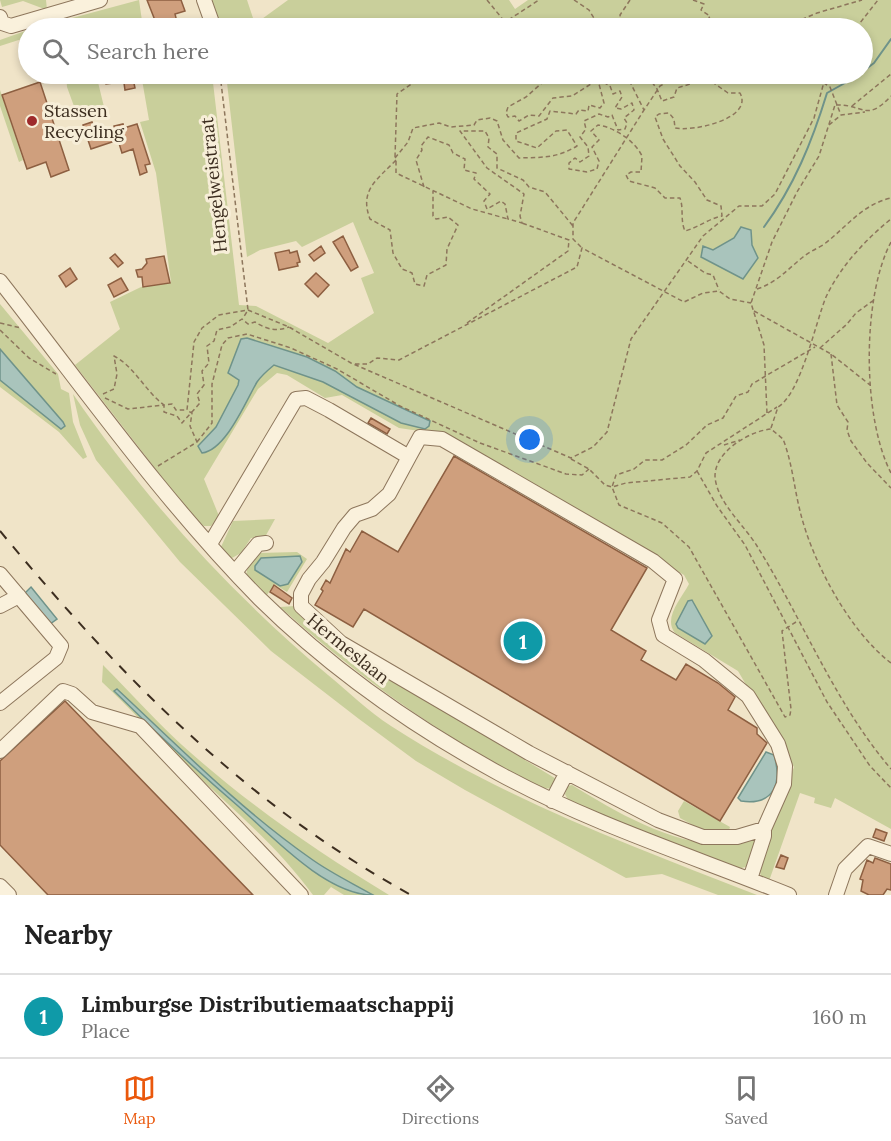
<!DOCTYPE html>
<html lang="en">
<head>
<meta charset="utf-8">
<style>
	:root { --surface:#fff; --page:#f6f6f6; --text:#222; --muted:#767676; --line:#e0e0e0; --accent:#ea580c }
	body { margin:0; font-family:Lora,serif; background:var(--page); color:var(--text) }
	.you { position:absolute; left:530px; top:440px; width:21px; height:21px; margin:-15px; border:4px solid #fff; border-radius:50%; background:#1a73e8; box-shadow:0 0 0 9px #1a73e833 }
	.badge { display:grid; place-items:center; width:39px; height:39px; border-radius:50%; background:var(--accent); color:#fff; font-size:20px; font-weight:700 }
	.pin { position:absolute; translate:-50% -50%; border:3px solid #fff; box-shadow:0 2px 6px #0006 }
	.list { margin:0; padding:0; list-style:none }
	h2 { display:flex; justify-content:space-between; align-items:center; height:78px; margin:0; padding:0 24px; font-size:26px }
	h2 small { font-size:20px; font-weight:400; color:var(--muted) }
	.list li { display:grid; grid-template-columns:39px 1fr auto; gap:18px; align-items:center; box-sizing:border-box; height:84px; padding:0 24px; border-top:2px solid var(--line) }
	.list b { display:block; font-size:22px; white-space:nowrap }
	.list p { margin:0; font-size:20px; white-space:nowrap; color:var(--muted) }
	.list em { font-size:20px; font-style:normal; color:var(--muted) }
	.icon { flex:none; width:33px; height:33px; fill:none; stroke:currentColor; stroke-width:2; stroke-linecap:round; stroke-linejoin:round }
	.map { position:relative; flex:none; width:891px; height:895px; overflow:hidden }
	.search { position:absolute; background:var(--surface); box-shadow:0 3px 9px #0003; left:18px; right:18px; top:18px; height:66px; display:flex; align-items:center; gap:15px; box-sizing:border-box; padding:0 21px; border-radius:33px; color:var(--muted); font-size:22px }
	.sheet { height:162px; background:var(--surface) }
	nav { display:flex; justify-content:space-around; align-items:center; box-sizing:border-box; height:84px; border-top:2px solid var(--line); background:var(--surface); font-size:16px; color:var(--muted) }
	nav a { display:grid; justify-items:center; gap:3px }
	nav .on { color:var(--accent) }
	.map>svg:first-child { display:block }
	.green { fill:#c9cf9b; fill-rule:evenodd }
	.water { fill:#a9c4bc; stroke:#6f938a; stroke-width:1.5 }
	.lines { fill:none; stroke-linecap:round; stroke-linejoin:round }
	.stream { stroke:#6f938a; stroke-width:2 }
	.building { fill:#cf9f7d; stroke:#8d5f41; stroke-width:1.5 }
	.minor-casing { stroke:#8d765c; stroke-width:16 }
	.path { stroke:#8d765c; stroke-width:1.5; stroke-dasharray:4.5 3; stroke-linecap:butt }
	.minor { stroke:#faf1dc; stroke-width:14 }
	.rail { stroke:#3d2e20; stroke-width:2; stroke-dasharray:10 10; stroke-linecap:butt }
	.poi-dot { fill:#9e2a2b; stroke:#f7eed8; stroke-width:2 }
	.labels { text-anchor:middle; stroke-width:6; stroke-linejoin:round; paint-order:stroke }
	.poi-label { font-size:18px; fill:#3d2e20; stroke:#f7eed8; text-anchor:start }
	.street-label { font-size:18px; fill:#3d2e20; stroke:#f7eed8 }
</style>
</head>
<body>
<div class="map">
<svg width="891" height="895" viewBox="0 0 891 895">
	<rect width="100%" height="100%" fill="#f0e4c8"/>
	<path class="green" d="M0 0H46L47 10 23 1 2 7Z
		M139 0 143 28H62L61 21Z
		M209 0H247L255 24 288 0H509L515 9 528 0H891V829L835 798 831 808 814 803 815 798 800 793 769 881 761 878 759 864 794 767 738 671 675 633C663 618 681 599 689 584L684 575 447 435 399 428 342 395 325 398 287 375 277 373 258 389 204 479 219 516 211 526H204L196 521 75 365 120 329 110 302 141 287 171 282 156 173 140 122 149 120 141 74H212L239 305 256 306 328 343 374 313 361 278 374 273 353 222 302 247 296 241 260 250 247 257 226 74H862V28H220ZM751 230 752 245 742 278 702 258 703 247 713 250Z
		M28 30V37L0 46V40Z
		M66 74H96L105 111 79 120 67 87Z
		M0 90 23 160 19 162 0 106Z
		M0 304 58 374 61 389 69 393 73 422 87 457 83 459 59 432 0 387Z
		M73 394C144 498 231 594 328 675 349 692 369 712 391 726 506 800 631 846 757 895H718L662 874 626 878 465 790 416 761 359 719 271 651 180 562 96 460 80 425Z
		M275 519 265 537 251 538 241 553 232 558 220 549 233 521Z
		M297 552 307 559 287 592 274 584 267 595 246 576 248 565 258 553Z
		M295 606 297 612 342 649 558 780 552 788 542 789C447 740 360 679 280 607Z
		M103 665C132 694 160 726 191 753 252 807 319 853 389 895H344L331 887 324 895H313C276 844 229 806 184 763 156 737 130 708 102 682Z
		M572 785C623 816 692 858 754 840L757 841 749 866 738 869 569 802 565 794 568 786Z
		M684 801 730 827 729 830H702L680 818 678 811Z"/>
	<path class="water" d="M741 227 751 230 752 245 758 258 743 279 701 257 703 246 713 250 734 238Z
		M247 338 307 357 335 371 357 387 430 421 429 426 425 429 401 423 323 382 274 365C268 370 261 376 257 382 246 401 226 450 202 453L198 446 216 427 238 385 239 380 228 373 241 339Z
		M0 349 63 422 65 426 61 429 0 380Z
		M300 556 302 562 288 584 280 586 255 570V566L261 558Z
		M31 587 57 619 50 624 25 593Z
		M692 600 712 636 705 644 678 628 676 624 688 601Z
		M117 689C179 747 240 809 310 858 329 872 352 883 373 895 326 895 272 836 238 806 195 769 154 731 114 691Z
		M766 752 774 755C782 782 775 806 741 801L738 798Z"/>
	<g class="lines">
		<path class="stream" d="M862 72 874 63 891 39
			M764 227C794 186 812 142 827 93L861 74"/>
	</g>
	<path class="building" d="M147 0H181L185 11 175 14 177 22 158 28Z
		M104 74H118L113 83 106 84Z
		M132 74 135 88 125 90 123 76Z
		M40 82 69 170 51 177 46 162 27 169 2 95Z
		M92 122 93 125 97 124 101 136 115 131 114 126 123 124 124 128 137 124 150 164 145 165 147 172 140 175 133 149 122 153 118 140 91 149 83 125Z
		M343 236 358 267 351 271 333 242Z
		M321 246 325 253 314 261 309 255Z
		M289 250 290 253 297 251 300 262 297 263 298 266 279 270 275 253Z
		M115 254 123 263 118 267 110 258Z
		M164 256 170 283 143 287 142 277H138L136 270 142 269 147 263 146 259Z
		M70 268 77 279 66 287 59 276Z
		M316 273 329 285 318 297 305 284Z
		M121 278 128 290 114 297 108 285Z
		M371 418 390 429 387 434 368 423Z
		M454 456 647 568 611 630 646 651 641 660 676 680 686 664 718 683 735 697 728 710 757 728V734L767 743 720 821 364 609 353 627 315 605 323 591 321 589 326 580 330 583 346 549 350 552 362 531 398 552Z
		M274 585 292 598 289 604 270 592Z
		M65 701 66 702 253 895H48L0 845V761Z
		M876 829 887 833 884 841 873 837Z
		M781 855 788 858 784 869 776 867Z
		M875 858 891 864V890L887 889 883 895H869L861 891 863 880 860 879 867 860 873 863Z"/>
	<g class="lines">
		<g class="minor-casing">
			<path id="minor" d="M204 0 214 28
				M0 17 2 23 11 26 100 0
				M0 281C84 388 164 502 260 599 330 668 414 727 500 774 592 824 692 856 789 895
				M210 544 296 399 306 398 329 410 409 457 389 494 372 509 355 515 344 528 323 562 309 579 301 594V606L341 643 529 753 658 820 703 837H737L764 829 784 784 785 766 778 744 748 696 704 660 663 635 659 620 675 579 653 561 442 439 420 437 409 457
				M235 572 258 544 266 543
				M0 574 61 646 56 658 0 703
				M0 606 19 596
				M0 751 63 691 72 694 92 712 140 726 301 895
				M552 801 567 772
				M750 879 764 836V829
				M0 886 9 895
				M836 895 845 869 868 846 891 854"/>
		</g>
		<path class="path" d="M487 0 505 22
			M574 0 589 10 600 28
			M630 0 620 15 622 26 632 28
			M693 0 704 4 701 10 710 16 704 28
			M496 28 539 0
			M646 28H650
			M781 28 817 13 862 0
			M856 28 878 0
			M220 74 248 310 243 318
			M590 74H595
			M606 74 605 83 610 86 613 94 620 91 622 97 615 108 621 109 632 103 634 110 624 118 627 123 625 129 618 130 612 115 608 117 599 114 584 121 586 129 580 137 588 147 589 156 580 162 575 158 569 163V169L587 172 597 169 599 161 592 147 599 140 591 131 598 125C614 127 635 141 642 156L641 172H631L626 175 629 181 655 188 665 198H680C684 209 680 220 685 231 699 227 708 219 722 216L721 206 707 200 695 182 680 166 663 139 655 117 659 114 669 113 674 119 675 128C692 132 754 119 740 93H728L705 77 697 82 677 88 674 97 662 101 657 89 646 74
			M626 74 644 110 660 86 684 74
			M811 74 830 87 841 115
			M836 105C864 104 866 123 891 96
			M852 106 891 74
			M829 125 841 115 865 112
			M395 157 397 94 426 74
			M395 158 408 142 413 128 439 123 451 127 474 125 477 120 490 118 497 121 503 140 519 158C542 157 555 159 577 146L567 130 556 131 537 148 516 141V133L547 119 550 111 576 114 579 110 588 111 589 105 600 108 604 103 599 84 594 82 572 96 553 98 539 116 529 115 519 121 515 116 508 117 506 113 508 107 526 97 543 82 563 79 571 74
			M396 160C377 180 359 190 370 219L390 230 393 253 402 269 412 273 415 284 424 286 427 275 446 265 447 249 458 225 448 217 436 219 433 216V191
			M396 161V173L472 209 508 219
			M424 187 416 160 422 150 421 146 428 137 449 145 453 153 465 159 464 170 476 173 474 179 490 194 484 201 487 209 501 201 505 204 508 219 522 223 520 216 524 194 487 168 460 131H485L489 138 488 147 497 154V168L523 180 529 187 545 192 573 226
			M891 242C862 297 862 417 891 473
			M581 247 573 239V223L644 110
			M688 261 705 273 713 275 719 290
			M757 289C776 283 788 269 803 257 809 252 816 249 823 245 847 227 861 205 891 198
			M754 311 831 354 870 385
			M0 323 21 328
			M467 323 568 251 569 240 522 223
			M0 330 29 358 56 374
			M820 348 847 324 856 313 874 300
			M831 354 837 405 848 422 847 430 851 441 867 463 891 488
			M355 364H368L377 358 399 360 577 267 582 248 684 302 703 293 719 291 730 299 751 303
			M103 394 114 389 117 374 114 356C134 366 145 391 164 405L172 404 176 410H187L194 342 202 328 219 315 248 310 289 327 351 363 571 458 593 447 607 432 631 339 703 236 739 206H762L775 194 814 118 824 82 829 74
			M105 398 128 409 164 405V412L177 416 182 423 200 403 197 394 204 385 202 371 209 363 207 346 214 341 217 330 230 327 242 319 248 324 255 322C266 329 276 332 289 327
			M767 413 764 345 751 303 772 242 797 192 819 156 835 105
			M771 428 778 407C801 393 815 324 826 297 840 267 865 240 891 219
			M197 442 212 423V384L222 345 228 338 247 334 291 348 337 369 400 406 480 443 566 474 582 475 589 469
			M724 445 740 440
			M571 459 589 469 605 485 612 487 626 483 690 477 697 471 706 453 777 407
			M158 466 197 442 190 426 192 413 188 411
			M697 471 717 506 745 545 827 702 870 766 891 788
			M796 622 782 631 791 709 790 715 785 717 689 547 662 523 619 505 612 487 616 475 634 469 645 460H662L686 445 707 425 723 418 736 396 748 392 752 384 815 347
			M891 663C849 631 812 561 800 511 794 487 792 462 783 439L771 429C750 431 715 451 715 476 716 501 744 525 757 546 803 620 834 702 891 769"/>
		<use href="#minor" class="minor"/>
		<path class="rail" d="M0 531C120 676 244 803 411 895"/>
	</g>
	<circle class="poi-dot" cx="32" cy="121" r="6"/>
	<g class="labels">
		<g class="poi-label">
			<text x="44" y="117">Stassen<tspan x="44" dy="21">Recycling</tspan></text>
		</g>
		<g class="street-label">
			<text transform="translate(214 185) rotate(-96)" y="6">Hengelweistraat</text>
			<text transform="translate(348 649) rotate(39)" y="6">Hermeslaan</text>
		</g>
	</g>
</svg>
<div class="you"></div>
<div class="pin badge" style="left:523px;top:641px;background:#0f9aa8">1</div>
<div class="search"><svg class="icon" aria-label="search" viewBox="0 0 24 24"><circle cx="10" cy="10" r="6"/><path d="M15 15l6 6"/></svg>Search here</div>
</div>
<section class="sheet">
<h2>Nearby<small></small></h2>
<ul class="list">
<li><span class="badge" style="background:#0f9aa8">1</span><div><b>Limburgse Distributiemaatschappij</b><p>Place</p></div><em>160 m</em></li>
</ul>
</section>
<nav>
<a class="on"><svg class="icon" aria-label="map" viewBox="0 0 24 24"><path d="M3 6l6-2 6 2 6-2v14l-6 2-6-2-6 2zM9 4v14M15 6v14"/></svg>Map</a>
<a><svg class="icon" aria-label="directions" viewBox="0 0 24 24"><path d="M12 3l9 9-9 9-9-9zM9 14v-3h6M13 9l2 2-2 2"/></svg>Directions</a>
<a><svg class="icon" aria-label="saved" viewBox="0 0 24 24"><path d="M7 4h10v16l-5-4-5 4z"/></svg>Saved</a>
</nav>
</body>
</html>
